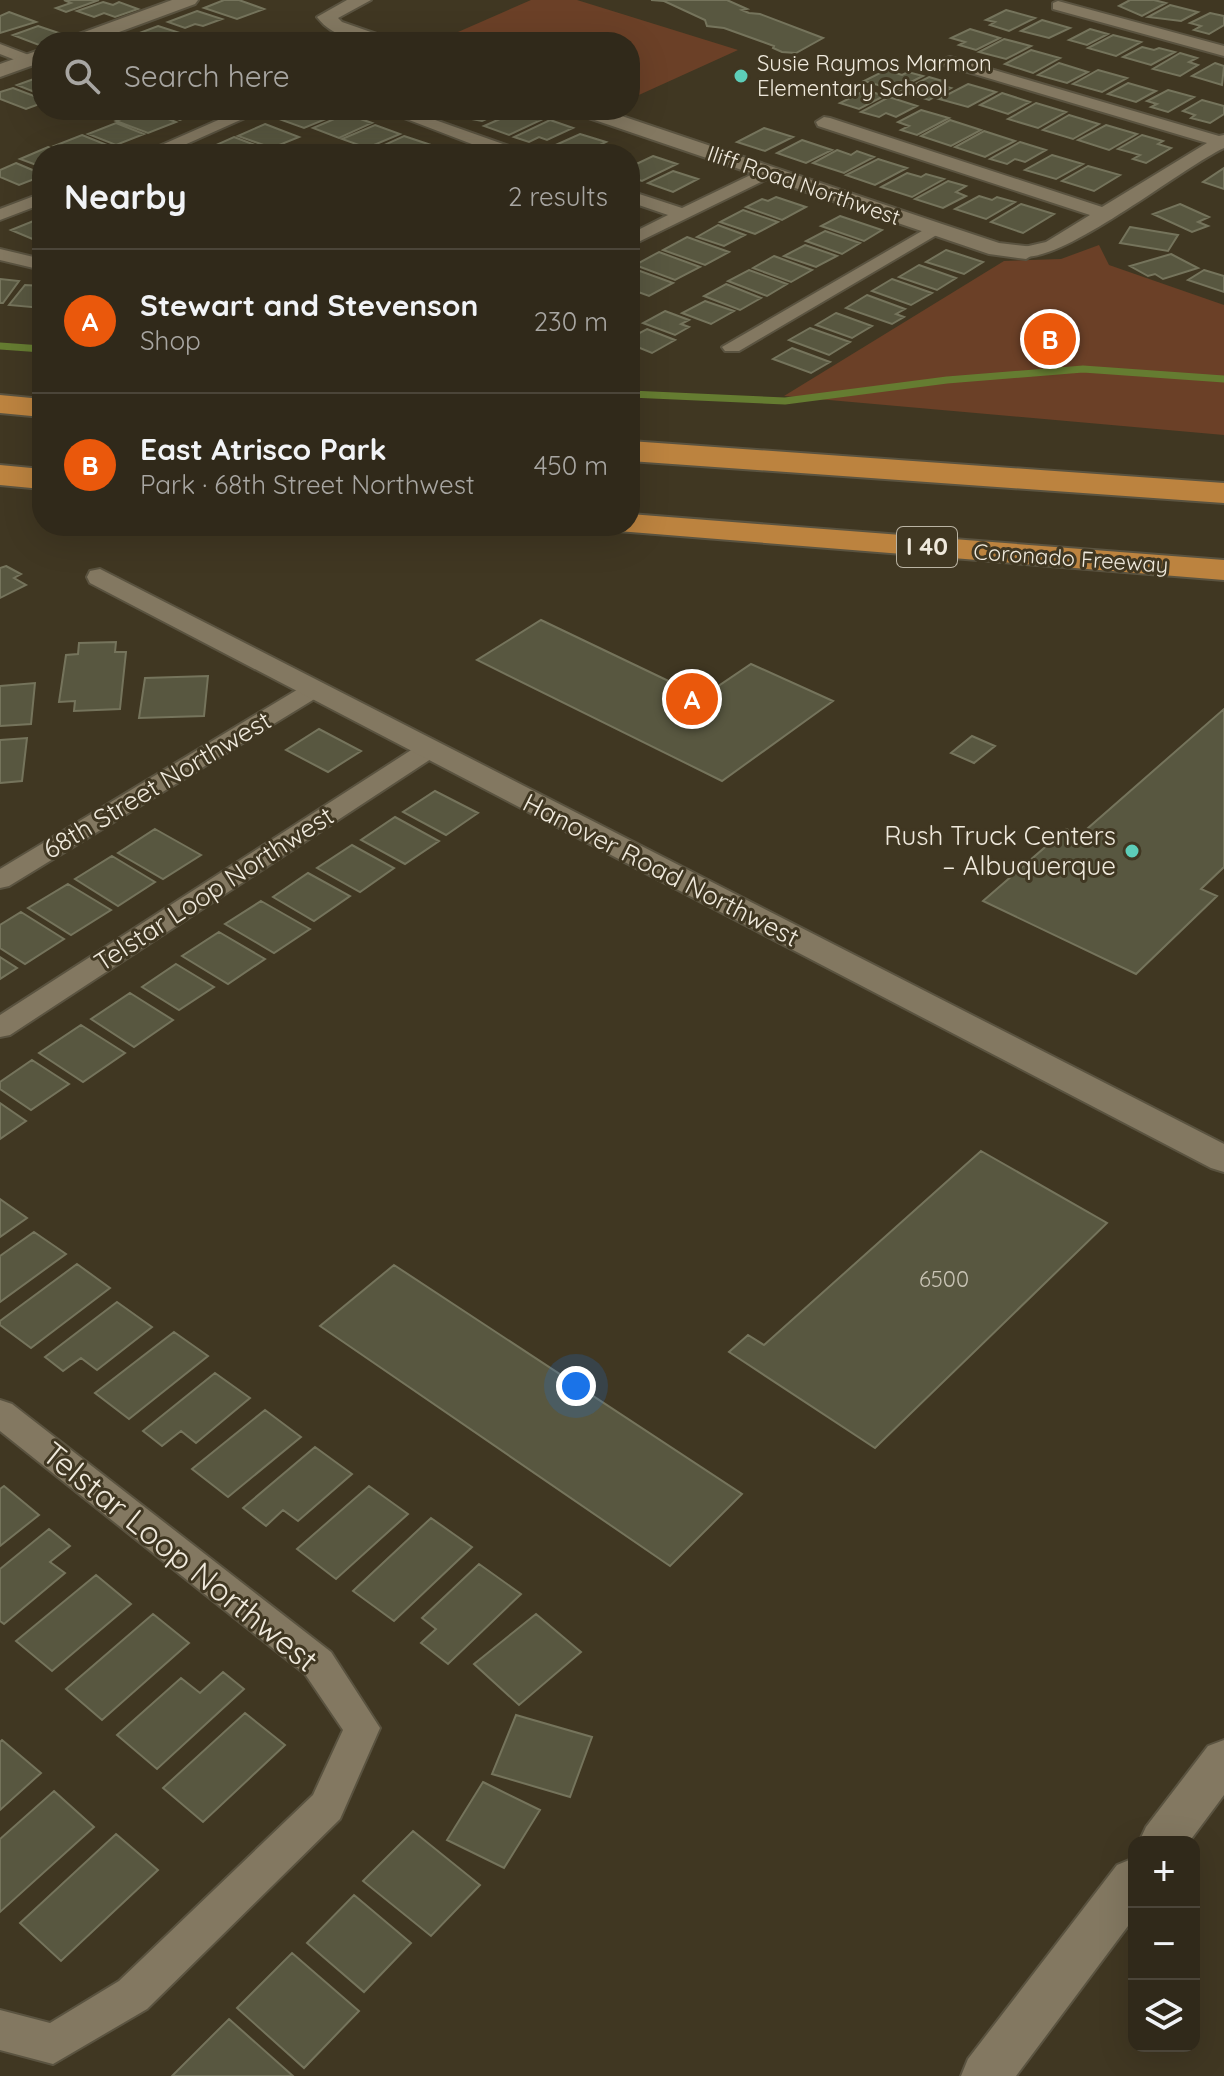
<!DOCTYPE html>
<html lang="en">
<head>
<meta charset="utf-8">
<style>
	:root { --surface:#30291a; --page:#3c3527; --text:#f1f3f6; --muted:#a8a6a2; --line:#4b4539; --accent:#ea580c }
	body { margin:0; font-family:Quicksand,sans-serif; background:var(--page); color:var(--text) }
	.controls { position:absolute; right:24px; bottom:24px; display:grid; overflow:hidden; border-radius:16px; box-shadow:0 8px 32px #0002 }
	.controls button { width:72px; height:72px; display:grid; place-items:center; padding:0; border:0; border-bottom:2px solid var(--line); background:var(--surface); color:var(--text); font:40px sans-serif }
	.you { position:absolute; left:576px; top:1386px; width:28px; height:28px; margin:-20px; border:6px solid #fff; border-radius:50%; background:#1a73e8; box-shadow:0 0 0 12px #1a73e833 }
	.badge { display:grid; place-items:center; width:52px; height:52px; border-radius:50%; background:var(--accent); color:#fff; font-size:26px; font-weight:700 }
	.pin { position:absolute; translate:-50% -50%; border:4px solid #fff; box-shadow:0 2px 8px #0006 }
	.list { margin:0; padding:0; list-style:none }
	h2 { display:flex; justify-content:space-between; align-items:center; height:104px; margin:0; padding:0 32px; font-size:34px }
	h2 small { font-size:26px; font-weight:400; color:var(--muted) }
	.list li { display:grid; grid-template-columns:52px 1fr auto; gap:24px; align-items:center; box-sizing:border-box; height:144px; padding:0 32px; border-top:2px solid var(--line) }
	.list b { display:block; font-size:30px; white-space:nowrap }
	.list p { margin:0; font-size:26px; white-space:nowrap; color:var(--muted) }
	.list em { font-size:26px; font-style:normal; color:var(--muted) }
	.icon { flex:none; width:44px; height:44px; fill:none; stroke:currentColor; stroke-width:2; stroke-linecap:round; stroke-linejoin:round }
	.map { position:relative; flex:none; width:1224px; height:2076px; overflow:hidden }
	.search { position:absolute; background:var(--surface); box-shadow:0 8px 32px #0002; left:32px; top:32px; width:608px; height:88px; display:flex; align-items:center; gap:20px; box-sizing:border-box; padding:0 28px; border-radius:32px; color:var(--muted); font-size:30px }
	.panel { position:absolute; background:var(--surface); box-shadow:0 8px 32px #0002; left:32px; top:144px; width:608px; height:392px; border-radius:32px }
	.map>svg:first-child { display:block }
	.green { fill:#6b4027 }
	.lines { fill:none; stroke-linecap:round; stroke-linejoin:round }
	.stream { stroke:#657c31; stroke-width:7 }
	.building { fill:#585740; stroke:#75745c; stroke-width:2 }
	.minor-casing { stroke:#5a5340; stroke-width:4 }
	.tertiary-casing { stroke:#5a5340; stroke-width:4 }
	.motorway-casing { stroke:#5a5340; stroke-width:4 }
	.minor { fill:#837861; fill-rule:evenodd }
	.tertiary { fill:#837861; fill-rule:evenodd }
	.motorway { fill:#bc833f; fill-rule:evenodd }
	.poi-dot { fill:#5dceb9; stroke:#403722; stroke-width:3 }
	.labels { text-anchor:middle; stroke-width:6; stroke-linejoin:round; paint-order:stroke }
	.far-poi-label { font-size:22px; fill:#efe9dc; stroke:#403722; text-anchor:start }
	.far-street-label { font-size:22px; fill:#efe9dc; stroke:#403722 }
	.number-label { font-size:22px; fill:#c9c4b5 }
	.shield { fill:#403722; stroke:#bab4a4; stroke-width:2 }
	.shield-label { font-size:24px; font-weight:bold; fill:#efe9dc }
	.street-label { font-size:26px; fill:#efe9dc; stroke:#403722 }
	.poi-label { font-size:26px; fill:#efe9dc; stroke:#403722; text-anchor:end }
	.near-street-label { font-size:32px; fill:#efe9dc; stroke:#403722 }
</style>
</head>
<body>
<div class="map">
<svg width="1224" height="2076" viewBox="0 0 1224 2076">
	<rect width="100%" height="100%" fill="#403722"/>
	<path class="green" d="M531 0H577L738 50 630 99V42H447L442 39Z
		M1099 245 1109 265 1224 305V435L784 396 1004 261 1061 259Z"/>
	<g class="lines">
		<path class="stream" d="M0 346 42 349
			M630 394 785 401 947 380 1083 369 1224 379"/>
	</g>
	<path class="building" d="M64 0H99L66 12 56 8 71 3Z
		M224 0H239L264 9 237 19 204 8Z
		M651 0H727L747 9 742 10 749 13 760 14 823 38 796 53 782 52 773 48 774 46 724 28 707 26 705 20 664 1Z
		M1130 0H1154L1166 3 1142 16 1119 6Z
		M103 2 113 5 119 2 138 9 115 17 104 13 94 17 77 11Z
		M1170 5 1198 12 1181 21 1148 17Z
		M1006 10 1035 18 1009 31 990 25 995 22 986 20Z
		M197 11 222 19 203 26 195 24 185 28 168 22Z
		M9 12 36 22 0 33V16Z
		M1210 13 1224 16V25L1209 34 1194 30 1201 26 1190 23Z
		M1042 20 1070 28 1049 38 1021 31Z
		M38 26 65 35 39 45 13 35Z
		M158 26 177 32 159 39 169 42H145L129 37Z
		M970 29 1000 38 976 50 959 45 965 42 951 38Z
		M1090 29 1108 34 1087 45 1069 40Z
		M1113 35 1141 42 1116 56 1088 48Z
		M1004 39 1031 46 1006 59 979 52Z
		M1142 47 1154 50 1159 48 1175 52 1151 65 1123 57Z
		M1031 50 1060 58 1033 73 1005 64Z
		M1180 53 1197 58 1189 62 1198 65 1180 76 1153 69Z
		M1059 63 1088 72 1067 83 1038 75Z
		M1215 63 1224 66 1222 85 1192 76Z
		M886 70 902 75 908 72 923 76 895 90 864 81Z
		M1098 70 1127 78 1102 92 1073 84Z
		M41 77 42 95 17 85 31 80Z
		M929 77 946 82 940 85 951 88 929 100 901 91Z
		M1128 83 1156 91 1136 102 1108 94Z
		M968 84 996 92 968 107 939 99Z
		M13 88 42 99V103L26 109 0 99V92Z
		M866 90 884 96 859 109 840 103Z
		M1168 90 1194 97 1168 112 1151 107 1157 104 1147 101Z
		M1002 93 1030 102 1008 114 980 105Z
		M889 97 917 106 896 117 886 113 879 117 861 112Z
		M1202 100 1224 106V114L1210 123 1191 118 1195 115 1183 111Z
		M1036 103 1066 112 1038 128 1008 119Z
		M145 110 176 122 148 133 116 121Z
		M153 110H204L180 120Z
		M301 110H327L338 114 304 128 279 119Z
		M462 110H507L482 121 451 115Z
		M921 110 949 118 917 135 901 130 909 126 898 122Z
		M516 112 541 120 509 135 484 126Z
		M346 114 372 123 339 138 313 128Z
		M1069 115 1099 124 1073 139 1043 130Z
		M550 120 573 128 547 140 539 137 529 142 514 137Z
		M950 120 981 130 951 146 921 136Z
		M116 123 144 134 116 145 88 134Z
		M265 124 299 137 272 148 238 136Z
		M375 125 400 134 367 148 342 139Z
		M1106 125 1137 134 1109 150 1078 140Z
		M764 128 793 137 765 151 737 142Z
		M984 131 1015 141 985 157 955 147Z
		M580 134 606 142 581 154H566L549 148Z
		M82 135 112 147 95 154H74L54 146Z
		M1142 135 1163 141 1158 144 1171 148 1146 163 1133 159 1140 155 1118 149Z
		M404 136 431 145 412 154H380L371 151Z
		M234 137 268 150 259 154H222L207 149Z
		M802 140 832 150 806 163 777 153Z
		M1020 142 1046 150 1025 162 1015 159 1007 164 990 159Z
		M48 147 65 154H42V167L20 159Z
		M837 150 851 155 857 151 874 157 844 173 813 163Z
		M1052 155 1083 164 1056 179 1025 170Z
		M653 156 677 164 642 181 630 177V167Z
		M878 159 907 168 875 185 846 175Z
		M16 163 42 174V176L19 185 0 177V170Z
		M1088 166 1120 175 1094 191 1062 181Z
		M1224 168V189L1203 182Z
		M673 171 698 179 673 192 648 183Z
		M907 173 921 177 926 174 944 179 912 197 881 187Z
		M948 181 966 186 956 192 966 196 943 208 915 199Z
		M979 196 992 200 997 197 1015 202 986 219 955 209Z
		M776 197 806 207 782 220 746 207 762 199 768 201Z
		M1021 204 1054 214 1023 233 991 222Z
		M1180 204 1209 217 1198 222 1208 226 1192 232 1153 214Z
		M743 210 778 222 755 234 720 222Z
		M840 216 882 230 864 241 821 226Z
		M41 218 42 243 11 230Z
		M718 225 745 235 724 246 697 237Z
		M1130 227 1178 235 1168 251 1120 243Z
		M825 231 860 243 842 254 806 241Z
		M687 237 729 252 705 265 663 250Z
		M805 245 837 256 816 267 784 256Z
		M946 250 983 262 964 274 926 262Z
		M659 252 700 267 675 280 635 265Z
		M1171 254 1198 268 1163 279 1155 274 1148 276 1130 266Z
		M774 256 812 270 791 282 753 268Z
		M919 265 956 278 937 290 899 277Z
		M749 270 787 284 767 296 728 281Z
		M1204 270 1224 276V292L1188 280Z
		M640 271 673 283 649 296 630 289V275Z
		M0 279 19 281 3 303H0Z
		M892 279 932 293 911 305 872 291Z
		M726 284 761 298 740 310 704 296Z
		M25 285 42 286V308L9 305Z
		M867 295 905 309 896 314 904 317 892 324 846 308Z
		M705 301 734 311 711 324 682 313Z
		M665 311 689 320 681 324 689 327 675 335 643 323Z
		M836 313 872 326 852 338 816 325Z
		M810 328 850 342 829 355 789 340Z
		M647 329 675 340 652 353 630 344V338Z
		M792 348 830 362 811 373 773 359Z
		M6 566 21 574 14 578 26 585 0 598V568Z
		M541 620 702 697 751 664 833 701 722 781 477 660Z
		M116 642 115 652H126L120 709 74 711 75 701 59 702 66 655 78 654 79 643Z
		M208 676 204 716 139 718 145 678Z
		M35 683 31 724 0 726V686Z
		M1224 709V867L1201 889 1217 896 1136 974 983 901 1066 829 1080 835Z
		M319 729 361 751 328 772 286 750Z
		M972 736 995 746 974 763 951 753Z
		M27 738 22 781 0 783V740Z
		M435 791 478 813 446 835 403 812Z
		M395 817 439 841 405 864 361 840Z
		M155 829 201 855 163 879 118 853Z
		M352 845 394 868 360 892 317 868Z
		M112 856 155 882 118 906 75 879Z
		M308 873 350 896 314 921 273 897Z
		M68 884 111 910 71 935 28 908Z
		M261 901 310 929 274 953 225 924Z
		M21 912 64 939 25 964 0 948V925Z
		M219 932 265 959 228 984 182 956Z
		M0 957 17 968 0 979Z
		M176 964 214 987 179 1010 142 987Z
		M130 993 173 1020 134 1047 91 1019Z
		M81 1025 125 1053 83 1082 39 1053Z
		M32 1060 69 1084 31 1110 0 1089V1082Z
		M0 1103 26 1121 0 1139Z
		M981 1151 1107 1223 875 1448 729 1352 748 1335 764 1345Z
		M0 1199 27 1218 0 1237Z
		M34 1232 66 1254 0 1302V1256Z
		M77 1264 110 1288 31 1348 0 1325V1321Z
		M394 1265 742 1494 670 1566 320 1326Z
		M117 1302 152 1327 97 1370 81 1358 63 1371 45 1357Z
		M174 1332 208 1356 129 1419 95 1393Z
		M215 1373 250 1398 196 1443 181 1431 162 1446 143 1431Z
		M265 1410 301 1437 228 1497 192 1469Z
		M315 1447 352 1474 298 1521 283 1510 266 1526 243 1508Z
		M4 1486 39 1515 0 1546V1489Z
		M369 1486 408 1514 336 1579 297 1549Z
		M431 1518 472 1547 394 1621 353 1591Z
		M49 1529 70 1546 50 1562 65 1573 4 1624 0 1621V1569Z
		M479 1564 521 1594 448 1664 421 1643 436 1629 422 1618Z
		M96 1575 131 1604 52 1671 16 1641Z
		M153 1614 189 1643 102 1720 66 1689Z
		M536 1614 581 1652 519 1705 474 1664Z
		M223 1672 244 1689 157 1769 117 1735 181 1678 200 1693Z
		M245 1713 285 1745 203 1822 163 1788Z
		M516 1715 592 1737 570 1797 492 1774Z
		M2 1740 41 1773 0 1810V1742Z
		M483 1782 540 1810 504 1868 447 1840Z
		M54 1791 94 1827 0 1912V1839Z
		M413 1831 480 1885 431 1936 363 1881Z
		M116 1834 158 1870 61 1961 20 1923Z
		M354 1895 411 1943 364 1992 307 1943Z
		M292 1953 359 2011 304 2068 237 2008Z
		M229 2019 293 2076H172Z"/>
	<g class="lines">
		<g class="minor-casing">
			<path id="minor" d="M1058 1 1224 46V56L1053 9V3Z
				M0 44 34 57 36 60 28 65 0 54Z
				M950 57 1219 136 1224 135V148C1181 168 1060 266 1020 256L1017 252 1020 248 1046 242 1090 215 818 126 816 122 824 117 830 118 1102 207 1207 143 944 65V59Z
				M241 110H263L164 154H141Z
				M383 110H407L520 150 522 154H498Z
				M767 167 773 168 776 172 773 176 630 246V234L668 215 630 202V191L682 208Z
				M42 193V204L0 220V209Z
				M934 224 943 229 940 233 739 351H725L722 347Z
				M0 249 42 259V270L0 260Z
				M313 683 321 685 325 690 321 695 9 886 0 888V869L305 685Z
				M428 743 437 745 440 750 437 755 10 1035 0 1037V1015L419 745Z
				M0 1400 12 1404 331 1652 380 1728 340 1819 147 2009 53 2064 0 2050V2010L50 2023 119 1981 313 1795 343 1730 305 1674 0 1431Z"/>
		</g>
		<g class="tertiary-casing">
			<path id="tertiary" d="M172 0H198L195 4 92 42H66L68 38Z
				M347 0H371L338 18 342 22 388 38 390 42C364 42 334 40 317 17Z
				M42 49V62L0 77V64Z
				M574 110H604L942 224 999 243 1034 247 1037 252 1026 259 989 254 577 114Z
				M100 569 1224 1144V1172L1211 1168 90 583 87 577 90 571Z
				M1224 1740V1795L1189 1842H1139L1146 1827 1208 1746Z
				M1134 1858V1918L1016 2076H961L968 2059 1117 1865Z"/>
		</g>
		<g class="motorway-casing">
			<path id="motorway" d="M0 395 42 399V417L0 413Z
				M630 441 1224 483V503L630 461Z
				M0 465 42 469V489L0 485Z
				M630 514 1224 560V580L618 531 614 526H630Z"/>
		</g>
		<use href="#minor" class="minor"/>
		<use href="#tertiary" class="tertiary"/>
		<use href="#motorway" class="motorway"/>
	</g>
	<g class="poi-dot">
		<circle cx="741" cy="76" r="8"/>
		<circle cx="1132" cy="851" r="8"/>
	</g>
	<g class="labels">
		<g class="far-poi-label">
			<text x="757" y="71">Susie Raymos Marmon<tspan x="757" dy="25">Elementary School</tspan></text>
		</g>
		<g class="far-street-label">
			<text transform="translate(804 185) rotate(19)" y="8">Iliff Road Northwest</text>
			<text transform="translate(1071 558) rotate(4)" y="8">Coronado Freeway</text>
		</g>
		<g class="number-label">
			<text x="944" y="1287">6500</text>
		</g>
		<rect class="shield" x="897" y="527" width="60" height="40" rx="6"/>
		<g class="shield-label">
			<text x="927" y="555">I 40</text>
		</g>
		<g class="street-label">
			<text transform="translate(157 785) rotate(-31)" y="9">68th Street Northwest</text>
			<text transform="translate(661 870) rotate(27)" y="9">Hanover Road Northwest</text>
			<text transform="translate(214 889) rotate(-33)" y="9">Telstar Loop Northwest</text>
		</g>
		<g class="poi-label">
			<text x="1116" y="845">Rush Truck Centers<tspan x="1116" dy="30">– Albuquerque</tspan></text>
		</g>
		<g class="near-street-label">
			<text transform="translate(180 1557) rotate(39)" y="11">Telstar Loop Northwest</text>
		</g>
	</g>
</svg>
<div class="controls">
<button>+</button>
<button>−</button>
<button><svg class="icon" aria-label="layers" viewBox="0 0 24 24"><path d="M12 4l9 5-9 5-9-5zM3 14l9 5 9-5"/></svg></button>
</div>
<div class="you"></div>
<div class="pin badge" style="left:692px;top:699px">A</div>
<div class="pin badge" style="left:1050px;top:339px">B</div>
<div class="search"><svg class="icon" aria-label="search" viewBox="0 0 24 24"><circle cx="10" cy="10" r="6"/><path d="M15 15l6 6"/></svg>Search here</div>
<section class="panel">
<h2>Nearby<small>2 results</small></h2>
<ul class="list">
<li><span class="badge">A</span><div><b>Stewart and Stevenson</b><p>Shop</p></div><em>230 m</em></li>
<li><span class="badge">B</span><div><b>East Atrisco Park</b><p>Park · 68th Street Northwest</p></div><em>450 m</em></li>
</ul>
</section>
</div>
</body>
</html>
